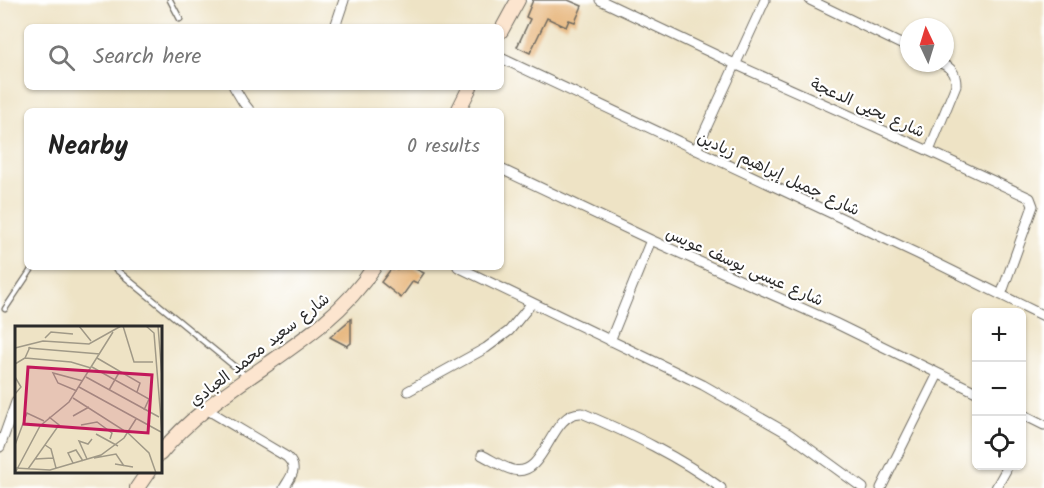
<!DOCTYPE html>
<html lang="en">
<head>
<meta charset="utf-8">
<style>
	:root { --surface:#fff; --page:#f2f2f2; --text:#222; --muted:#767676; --line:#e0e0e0 }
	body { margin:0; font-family:Kalam,"Playpen Sans Arabic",sans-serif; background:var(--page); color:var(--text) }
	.controls { position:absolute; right:18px; bottom:18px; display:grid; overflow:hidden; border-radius:9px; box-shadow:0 2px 4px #0004 }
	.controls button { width:54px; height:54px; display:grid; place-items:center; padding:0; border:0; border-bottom:2px solid var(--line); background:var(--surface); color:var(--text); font:30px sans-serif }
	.compass { position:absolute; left:900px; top:18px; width:54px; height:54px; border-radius:50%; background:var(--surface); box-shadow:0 2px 4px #0004; rotate:356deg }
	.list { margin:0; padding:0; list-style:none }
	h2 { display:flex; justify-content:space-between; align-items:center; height:78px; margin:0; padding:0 24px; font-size:26px }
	h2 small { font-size:20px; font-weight:400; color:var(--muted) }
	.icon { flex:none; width:33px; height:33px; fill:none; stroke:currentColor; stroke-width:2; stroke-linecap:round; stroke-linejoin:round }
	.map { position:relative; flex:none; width:1044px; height:488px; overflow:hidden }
	.search { position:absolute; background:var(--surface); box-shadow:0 2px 4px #0004; left:24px; top:24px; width:480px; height:66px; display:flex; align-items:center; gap:15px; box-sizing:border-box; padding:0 21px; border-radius:9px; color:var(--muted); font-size:22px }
	.panel { position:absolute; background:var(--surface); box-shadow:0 2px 4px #0004; left:24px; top:108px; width:480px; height:162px; border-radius:9px }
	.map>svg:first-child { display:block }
	.building { fill:#e6b377 }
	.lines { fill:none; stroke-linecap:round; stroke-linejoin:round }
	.lane-casing { stroke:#6f6b61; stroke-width:7 }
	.street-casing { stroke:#6f6b61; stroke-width:11 }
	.secondary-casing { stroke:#6f6b61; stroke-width:16 }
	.lane { stroke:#fff; stroke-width:4.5 }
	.street { stroke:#fff; stroke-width:9 }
	.secondary { stroke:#fce5cf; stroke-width:14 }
	.labels { text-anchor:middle; stroke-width:4.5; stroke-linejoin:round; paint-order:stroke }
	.street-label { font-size:16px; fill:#2b2b2b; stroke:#fff }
	.inset-road { fill:none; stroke:#a09987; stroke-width:1.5 }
	.view { fill:#c2185b; fill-opacity:0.15; stroke:#c2185b; stroke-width:3 }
	.inset-edge { fill:none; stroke:#2b2b2b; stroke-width:3 }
</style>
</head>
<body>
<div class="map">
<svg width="1044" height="488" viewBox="0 0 1044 488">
	<rect width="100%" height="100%" fill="#fff"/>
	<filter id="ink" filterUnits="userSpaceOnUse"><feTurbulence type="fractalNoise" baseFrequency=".0167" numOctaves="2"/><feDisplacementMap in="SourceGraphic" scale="12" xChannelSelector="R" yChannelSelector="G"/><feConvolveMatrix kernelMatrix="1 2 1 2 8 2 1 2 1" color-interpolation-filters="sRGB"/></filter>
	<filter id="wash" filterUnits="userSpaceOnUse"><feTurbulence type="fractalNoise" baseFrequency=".008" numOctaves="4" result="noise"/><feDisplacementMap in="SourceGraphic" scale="24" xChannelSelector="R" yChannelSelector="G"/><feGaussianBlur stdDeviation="1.35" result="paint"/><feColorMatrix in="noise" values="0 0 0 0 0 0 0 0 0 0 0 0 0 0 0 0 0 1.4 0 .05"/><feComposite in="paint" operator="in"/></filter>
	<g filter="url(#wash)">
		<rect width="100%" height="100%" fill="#eee3c5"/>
		<g id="blocks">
			<path class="building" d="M533 0H568L582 6 575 22 569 20 566 27 547 18 530 53 517 47 530 19 526 17Z
				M399 267H412L424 273 417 283 413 281 401 298 381 282 391 269 393 270 395 268 397 269Z
				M351 319V343L347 346 330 337Z"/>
		</g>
	</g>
	<g filter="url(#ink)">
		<use href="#blocks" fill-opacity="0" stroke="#6f6b61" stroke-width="1.5"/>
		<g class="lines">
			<g class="lane-casing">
				<path id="lane" d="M170 0 180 19
					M113 267 246 376
					M5 309 33 267"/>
			</g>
			<g class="street-casing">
				<path id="street" d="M600 0 737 65 929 151 1030 198 1033 206 1001 295
					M810 0 909 48
					M335 27 344 0
					M501 58 918 254 1044 316
					M234 87 243 102 250 111
					M696 150 765 0
					M929 151 956 85C956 72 951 68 941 63
					M501 169 651 240 835 323 976 392
					M458 267 703 385 789 434 863 488
					M610 341 651 240
					M408 391 486 348 509 331 532 303
					M206 409 287 457C299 469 291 476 284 488
					M1022 414 1044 425
					M0 447 16 402
					M482 455C492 460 502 467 513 470 547 478 549 411 582 413 631 434 678 456 721 488
					M881 488 938 374
					M996 488 1006 470"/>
			</g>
			<g class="secondary-casing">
				<path id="secondary" d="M501 31 518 0
					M458 111 470 87
					M160 454C219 380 323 347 374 267
					M137 488 148 472"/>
			</g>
			<use href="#lane" class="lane"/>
			<use href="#street" class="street"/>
			<use href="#secondary" class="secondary"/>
		</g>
	</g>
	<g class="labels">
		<g class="street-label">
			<text transform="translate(868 107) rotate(24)" y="6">شارع يحيى الدعجة</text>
			<text transform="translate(779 173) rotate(25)" y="6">شارع جميل إبراهيم زيادين</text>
			<text transform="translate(745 266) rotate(24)" y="6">شارع عيسى يوسف عويس</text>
			<text transform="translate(259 349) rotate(-38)" y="6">شارع سعيد محمد العبادي</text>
		</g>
	</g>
	<g transform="translate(15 326)">
		<rect width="147" height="147" fill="#eee3c5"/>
		<path class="inset-road" d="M64 0 76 15M108 0 119 36H138M131 0 139 7 147 107M143 0 147 51M30 12 36 6 58 8M0 22 28 15 74 18 106 0M13 22 85 28M10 32 56 36 76 42M82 32 125 57 122 66M0 38 10 32 15 21M77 41 134 73 129 84M0 51 6 61 0 68M71 51 144 91M64 61 146 106M94 64 105 45M62 65 43 57 38 47 68 55M58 72 113 107 134 127 141 147M58 90 74 81M66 99 82 96 97 107 95 113M81 108 103 120M0 119 12 87 29 95M30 119 36 123 41 142M79 132 101 128 109 140M20 133 38 132M72 133 64 115 73 118 77 113M58 137 53 127 61 124 68 135M100 138 118 141M0 142 35 144 86 129 109 112 121 93M13 143 44 99 34 91M0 147 25 100 54 76 98 6"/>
		<path class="view" d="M13 41 137 49 133 107 9 98Z"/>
		<rect width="147" height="147" class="inset-edge"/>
	</g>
</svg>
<div class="controls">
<button>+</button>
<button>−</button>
<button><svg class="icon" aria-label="locate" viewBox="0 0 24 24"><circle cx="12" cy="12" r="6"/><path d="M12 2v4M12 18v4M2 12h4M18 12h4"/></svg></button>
</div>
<svg class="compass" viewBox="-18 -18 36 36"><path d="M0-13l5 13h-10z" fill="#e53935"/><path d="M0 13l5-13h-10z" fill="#767676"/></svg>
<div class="search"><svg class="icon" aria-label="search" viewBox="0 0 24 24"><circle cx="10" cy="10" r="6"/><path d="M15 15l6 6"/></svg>Search here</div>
<section class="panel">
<h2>Nearby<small>0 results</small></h2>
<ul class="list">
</ul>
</section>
</div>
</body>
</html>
